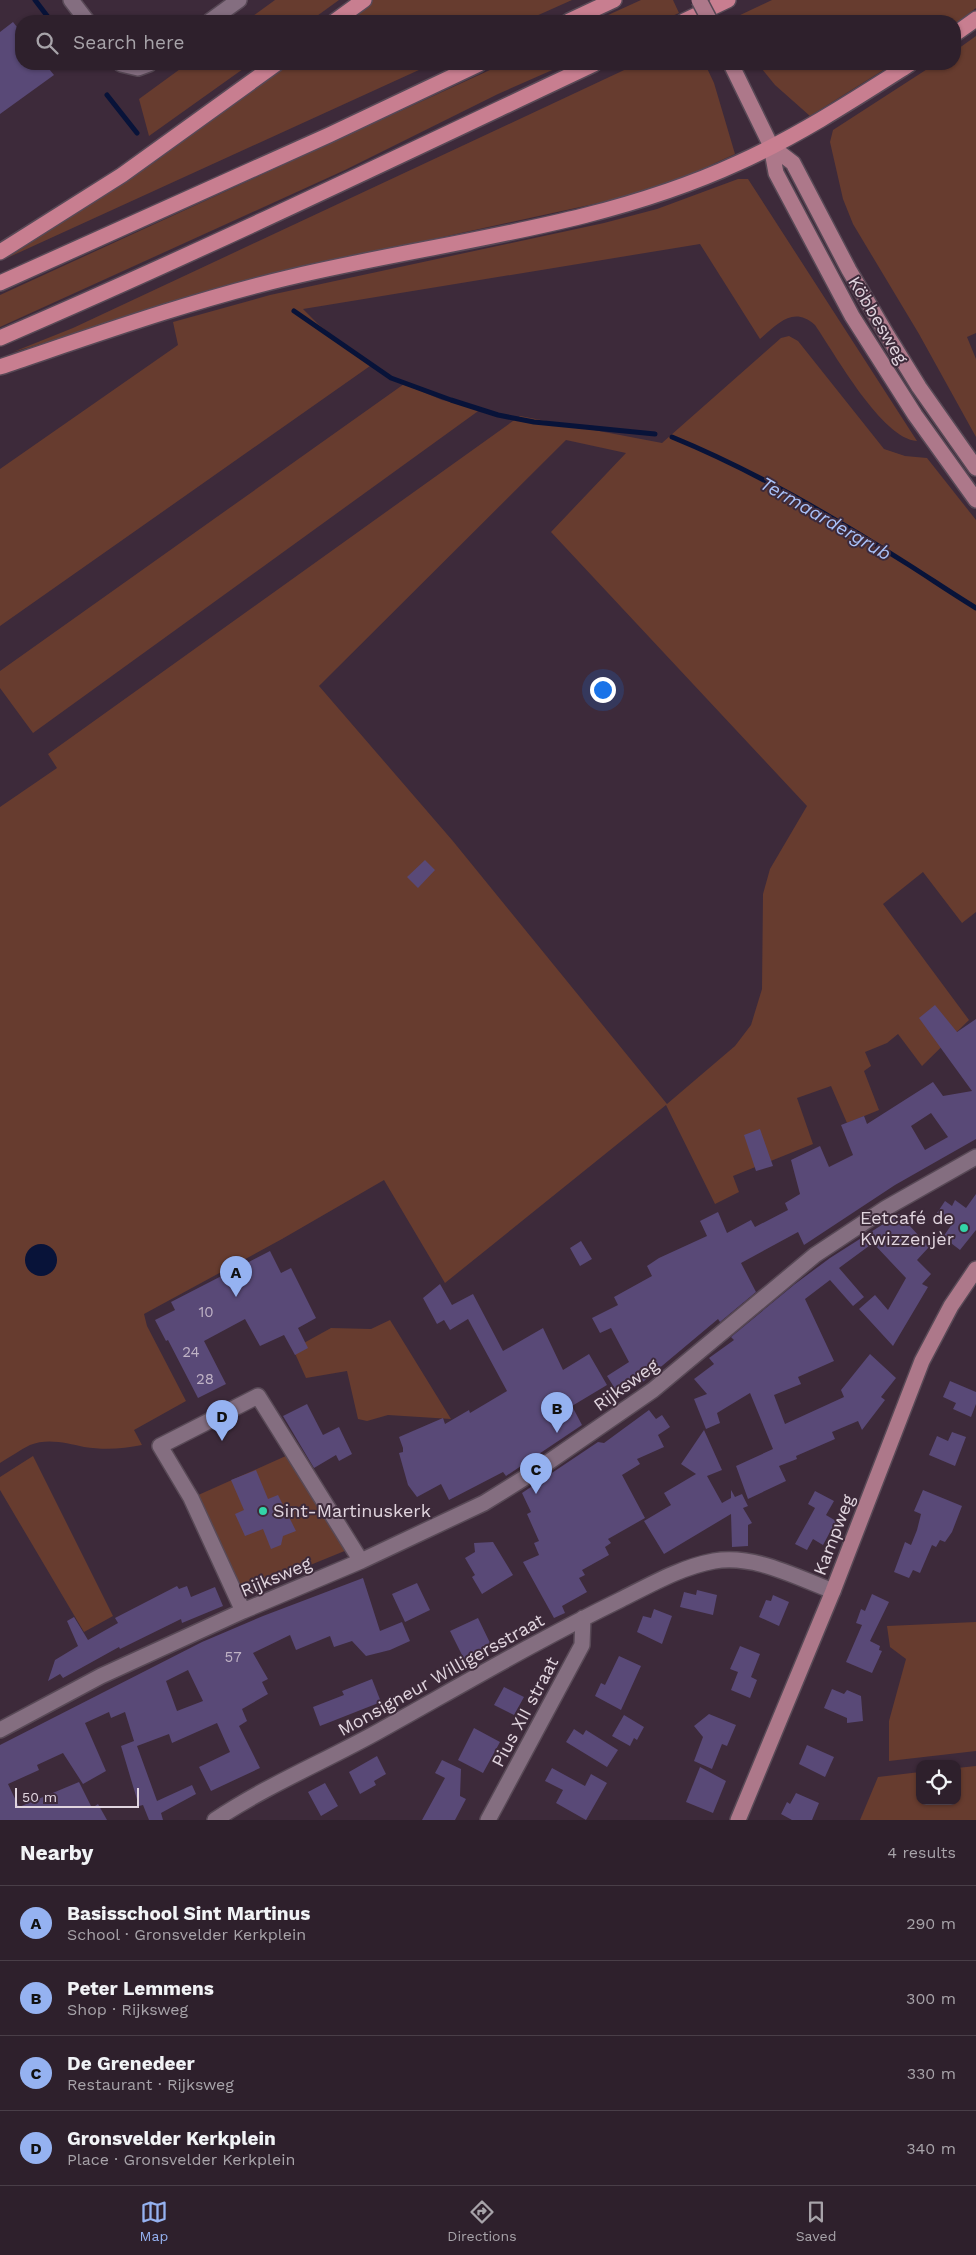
<!DOCTYPE html>
<html lang="en">
<head>
<meta charset="utf-8">
<style>
	:root { --surface:#2e202c; --page:#3a2d38; --text:#f1f3f6; --muted:#a7a3a9; --line:#493e48; --accent:#95b2f1 }
	body { margin:0; font-family:"Work Sans",sans-serif; background:var(--page); color:var(--text) }
	.controls { position:absolute; right:15px; bottom:15px; display:grid; overflow:hidden; border-radius:10px; box-shadow:0 1px 4px #0004 }
	.controls button { width:45px; height:45px; display:grid; place-items:center; padding:0; border:0; border-bottom:1px solid var(--line); background:var(--surface); color:var(--text); font:25px sans-serif }
	.scale { position:absolute; left:15px; bottom:12px; width:124px; box-sizing:border-box; padding-left:5px; border:2px solid #e1d5df; border-top:0; font-size:14px; line-height:18px; white-space:nowrap; color:#e1d5df; -webkit-text-stroke:4px #3d2a3a; paint-order:stroke }
	.you { position:absolute; left:602px; top:689px; width:18px; height:18px; margin:-12px; border:4px solid #fff; border-radius:50%; background:#1a73e8; box-shadow:0 0 0 8px #1a73e833 }
	.badge { display:grid; place-items:center; width:32px; height:32px; border-radius:50%; background:var(--accent); color:#111; font-size:16px; font-weight:700 }
	.pin { position:absolute; translate:-50% -41px; filter:drop-shadow(0 1px 2px #0008) }
	.pin::after { content:''; position:absolute; top:26px; width:18px; height:15px; background:inherit; clip-path:polygon(0 0,100% 0,50% 100%) }
	.list { margin:0; padding:0; list-style:none }
	h2 { display:flex; justify-content:space-between; align-items:center; height:65px; margin:0; padding:0 20px; font-size:21px }
	h2 small { font-size:16px; font-weight:400; color:var(--muted) }
	.list li { display:grid; grid-template-columns:32px 1fr auto; gap:15px; align-items:center; box-sizing:border-box; height:75px; padding:0 20px; border-top:1px solid var(--line) }
	.list b { display:block; font-size:19px; white-space:nowrap }
	.list p { margin:0; font-size:16px; white-space:nowrap; color:var(--muted) }
	.list em { font-size:16px; font-style:normal; color:var(--muted) }
	.icon { flex:none; width:28px; height:28px; fill:none; stroke:currentColor; stroke-width:2; stroke-linecap:round; stroke-linejoin:round }
	.map { position:relative; flex:none; width:976px; height:1820px; overflow:hidden }
	.search { position:absolute; background:var(--surface); box-shadow:0 1px 4px #0004; left:15px; right:15px; top:15px; height:55px; display:flex; align-items:center; gap:12px; box-sizing:border-box; padding:0 18px; border-radius:20px; color:var(--muted); font-size:19px }
	.sheet { height:365px; background:var(--surface) }
	nav { display:flex; justify-content:space-around; align-items:center; box-sizing:border-box; height:70px; border-top:1px solid var(--line); background:var(--surface); font-size:14px; color:var(--muted) }
	nav a { display:grid; justify-items:center; gap:2px }
	nav .on { color:var(--accent) }
	.map>svg:first-child { display:block }
	.green { fill:#673c2f; fill-rule:evenodd }
	.water { fill:#081339 }
	.lines { fill:none; stroke-linecap:round; stroke-linejoin:round }
	.stream { stroke:#081339; stroke-width:5 }
	.building { fill:#594977; fill-rule:evenodd }
	.minor-casing { stroke:#584956; stroke-width:18 }
	.major-casing { stroke:#584956; stroke-width:18 }
	.highway-casing { stroke:#584956; stroke-width:18 }
	.minor { stroke:#846e80; stroke-width:15 }
	.major { stroke:#ad788a; stroke-width:15 }
	.highway { stroke:#c87e90; stroke-width:15 }
	.major-bridge-casing { stroke:#584956; stroke-width:18; stroke-linecap:butt }
	.major-bridge { stroke:#ad788a; stroke-width:15 }
	.poi-dot { fill:#33d4a8; stroke:#3d2a3a; stroke-width:2 }
	.labels { text-anchor:middle; stroke-width:4; stroke-linejoin:round; paint-order:stroke }
	.number-label { font-size:15px; fill:#bfb2c5 }
	.street-label { font-size:18px; fill:#e1d5df; stroke:#3d2a3a }
	.poi-label { font-size:18px; fill:#e1d5df; stroke:#3d2a3a; text-anchor:end }
	.water-label { font-size:19px; font-style:italic; fill:#a9c1f9; stroke:#3d2a3a }
</style>
</head>
<body>
<div class="map">
<svg width="976" height="1820" viewBox="0 0 976 1820">
	<rect width="100%" height="100%" fill="#3d2a3a"/>
	<path class="green" d="M275 0H339L310 21H246Z
		M369 0H572L525 21H340Z
		M641 0H673L679 13 661 21H595Z
		M772 0H976V8L955 24V21H738L736 17Z
		M976 36V333L967 337 976 359V437L919 334 853 224 843 199 830 142 833 130 935 64H955V51Z
		M187 64H250L149 136 139 99Z
		M282 64H432L7 258 155 162Z
		M503 64H566L498 94 345 170 0 327V295Z
		M637 64H705L714 83 735 154 676 181 617 199 420 242 299 270 13 352 73 328Z
		M758 64H893L810 116 775 85Z
		M738 179H748L917 441C882 439 835 354 815 325 793 306 779 323 760 339L700 244 303 309 318 324 370 366 0 626V469L178 345 173 322 270 295 604 223 657 209Z
		M789 336 798 341 884 449 905 456 927 458 976 520V912L962 923 923 872 883 904 969 1020 922 1066 898 1034 887 1043 865 1052 871 1066 864 1071 879 1110 847 1123 831 1086 797 1098 813 1144 733 1176 739 1192 715 1204 666 1105 445 1283 384 1180 282 1239 144 1314 147 1326 186 1401 134 1430 142 1445C123 1449 104 1450 84 1447 67 1443 47 1438 30 1445 20 1450 10 1457 0 1463V807L57 768 48 754 520 416 662 443 781 338ZM566 440 626 453 551 532 807 806 770 869 763 894 762 989 751 1025 735 1046 667 1104 452 840 319 686Z
		M404 384 442 400 481 409 33 733 0 688V671Z
		M390 1320 451 1419 388 1415 367 1421 358 1419 347 1371 306 1378 293 1349 331 1328 371 1329Z
		M288 1455 347 1550 242 1593 196 1496Z
		M33 1456 113 1616 84 1632 0 1490V1477Z
		M976 1622V1751L889 1761V1721L906 1659 890 1647 887 1626Z
		M976 1766V1820H860L878 1777 920 1772V1801H957V1768Z"/>
	<path class="water" d="M25 1260a16 16 0 1 1 32 0a16 16 0 1 1-32 0Z"/>
	<g class="lines">
		<path class="stream" d="M35 0 51 21
			M107 95 137 133
			M294 311 391 378 451 400 498 415 534 422 655 434
			M672 437C755 471 833 517 909 565 931 579 953 594 976 608"/>
	</g>
	<path class="building" d="M13 22 21 32V64H45L54 75 0 114V32Z
		M425 860 435 870 418 888 407 877Z
		M935 1005 957 1032 976 1019V1139L895 1185 804 1245 798 1232 741 1263 756 1292 720 1322 718 1319 644 1381 619 1395 607 1376 629 1362 611 1328 600 1333 592 1318 618 1305 614 1297 652 1276 647 1266 659 1258 707 1236 700 1221 718 1212 727 1233 751 1220 755 1227 788 1210 785 1203 800 1194 791 1160 820 1146 829 1167 853 1155 841 1125 864 1116 867 1124 933 1082 943 1096 972 1091 919 1018ZM931 1113 948 1137 925 1150 911 1126Z
		M760 1129 773 1166 756 1171 744 1135Z
		M976 1194V1230L960 1250 943 1237 952 1224 937 1213 945 1201 952 1206 955 1200 966 1208Z
		M899 1214 929 1247 917 1260 931 1274 922 1284 928 1287 893 1346 859 1309 875 1295 888 1310 906 1278 873 1243 839 1268 864 1297 853 1306 830 1280 805 1299 834 1361 798 1377 801 1384 774 1395 785 1424 844 1397 841 1390 870 1354 896 1378 881 1397 885 1400 862 1430 858 1421 832 1432 835 1439 796 1456 797 1459 779 1466 786 1481 748 1499 736 1466 773 1449 750 1393 717 1413 720 1423 706 1429 694 1399 707 1394 694 1379 714 1364 709 1358 734 1340 731 1337 795 1284 830 1258Z
		M581 1241 592 1259 580 1266 570 1248Z
		M270 1251 281 1273 291 1268 316 1318 298 1328 308 1348 295 1355 284 1335 260 1346 245 1319 204 1341 226 1384 198 1398 168 1340 166 1341 155 1320 175 1310 171 1302Z
		M440 1284 452 1305 473 1294 503 1351 543 1328 563 1370 589 1354 607 1385 572 1406 582 1425 506 1476 503 1472 449 1500 441 1484 417 1497 408 1485 399 1453 403 1452V1448L399 1437 443 1418 445 1424 469 1410 470 1413 507 1391 468 1319 450 1330 444 1320 437 1324 423 1298Z
		M950 1381 976 1392V1404L971 1417 953 1409 956 1403 943 1397Z
		M307 1404 323 1435 339 1427 352 1454 339 1461 336 1455 314 1468 283 1416Z
		M649 1410 656 1419 662 1415 670 1427 658 1435 664 1447 637 1459 640 1464 622 1475 645 1518 608 1539 611 1543 605 1547 609 1555 582 1570 585 1575 579 1578 587 1592 562 1606 565 1613 554 1618 523 1562 539 1555 534 1543 539 1541 527 1514 531 1512 522 1493 598 1442 604 1443Z
		M704 1430 722 1470 707 1476 722 1503 731 1498V1490L735 1497 742 1494 748 1506 743 1508 752 1523 748 1525V1546L732 1547 731 1514 664 1554 644 1521 671 1505 664 1493 696 1474 681 1464Z
		M952 1432 966 1437 955 1466 929 1455 937 1436 948 1441Z
		M256 1470 268 1499 278 1495 296 1531 283 1536 281 1545 271 1549 263 1529 245 1536 235 1514 244 1510 231 1480Z
		M923 1490 962 1506 952 1532 945 1542 940 1540 936 1547 932 1545 920 1573 913 1570 909 1578 894 1572 905 1542 911 1545 917 1530 921 1514 914 1511Z
		M815 1491 834 1501 826 1515 836 1521 823 1545 813 1539 807 1550 795 1544 815 1508 808 1504Z
		M493 1542 513 1575 482 1594 472 1577 475 1575 465 1558 475 1552 474 1543Z
		M363 1578 380 1631 402 1622 410 1641 390 1650 366 1656 352 1641 334 1647 330 1636 296 1650 290 1635 253 1653 268 1679 262 1682 268 1694 242 1709 247 1721 239 1726 260 1768 211 1791 199 1767 230 1752 217 1723 172 1743 169 1734 137 1746 157 1801 192 1785 196 1794 161 1813 163 1820H149L143 1805 139 1806 121 1746 134 1741 125 1712 111 1718 109 1712 85 1723 106 1771 83 1784 63 1753 37 1765 39 1770 8 1784 19 1807 79 1782 92 1808 98 1804 107 1820H0V1745L202 1642 263 1616ZM188 1670 203 1701 177 1711 166 1681Z
		M417 1583 430 1610 405 1622 392 1594Z
		M177 1586 179 1589 187 1586 191 1597 215 1587 223 1606 182 1623 181 1619 120 1649 119 1647 63 1678 60 1674 48 1681 55 1660 78 1646 67 1621 74 1617 88 1640 118 1623 115 1618Z
		M697 1590 717 1595 713 1615 680 1607 684 1592 696 1595Z
		M872 1594 889 1602 870 1641 880 1646 879 1650 882 1651 872 1673 846 1662 862 1625 856 1623 861 1609 865 1611Z
		M773 1595 789 1602 779 1626 759 1617 766 1600 771 1601Z
		M654 1609 672 1616 662 1644 637 1632 643 1616 651 1618Z
		M478 1618 492 1647 465 1661 450 1631Z
		M740 1646 760 1654 751 1677 757 1680 750 1698 731 1690 738 1672 730 1669Z
		M619 1656 641 1666 621 1710 595 1696 601 1683 605 1685Z
		M372 1679 381 1702 320 1726 313 1707 344 1695 342 1691Z
		M504 1687 524 1697 514 1715 494 1705Z
		M832 1689 844 1694 847 1690 861 1696 863 1721 847 1723V1718L824 1708Z
		M709 1714 736 1725 727 1746 722 1744 712 1769 694 1761 703 1737 694 1726Z
		M624 1715 644 1727 637 1740 634 1738 630 1746 612 1736Z
		M474 1728 500 1742 483 1773 458 1760Z
		M574 1729 583 1735 586 1730 618 1750 607 1767 566 1742Z
		M807 1745 834 1757 825 1777 799 1764Z
		M377 1756 386 1774 374 1781 376 1785 360 1794 349 1772Z
		M442 1760 461 1769 460 1796 466 1799 455 1820H422L445 1778 435 1773Z
		M700 1767 726 1781 713 1813 686 1802Z
		M552 1768 585 1786 591 1774 607 1783 586 1820 556 1803 563 1790 545 1781Z
		M325 1783 338 1806 321 1816 308 1792Z
		M796 1793 819 1803 812 1820H792L781 1814 787 1802 790 1804Z"/>
	<g class="lines">
		<g class="minor-casing">
			<path id="minor" d="M71 0 87 21
				M210 21 239 0
				M121 64 138 68 149 64
				M243 1611 191 1498 160 1446 258 1396 361 1561
				M0 1730 101 1676 243 1611 361 1561 484 1503 537 1470 653 1390 815 1255 886 1208 976 1157
				M215 1820C267 1785 326 1761 381 1730 460 1686 538 1640 620 1600 650 1585 681 1567 714 1561 754 1554 796 1577 833 1591
				M488 1820 582 1645 583 1618"/>
		</g>
		<g class="major-casing">
			<path id="major" d="M731 64 771 146 776 173 852 316 915 415 976 500
				M771 146 793 163 849 270 887 335 919 387 976 468
				M738 1820 833 1591 922 1361 951 1306 976 1269"/>
		</g>
		<g class="highway-casing">
			<path id="highway" d="M335 21 364 0
				M569 21 614 0
				M684 21 728 0
				M955 34 976 19
				M0 252 122 175 276 64
				M0 283 329 135 479 64
				M0 338C200 252 397 157 594 64
				M0 367C95 335 190 301 287 278 437 242 597 228 738 163 798 136 855 99 910 64"/>
		</g>
		<use href="#minor" class="minor"/>
		<use href="#major" class="major"/>
		<use href="#highway" class="highway"/>
		<g class="major-bridge-casing">
			<path id="major-bridge" d="M699 0 710 21"/>
		</g>
		<use href="#major-bridge" class="major-bridge"/>
	</g>
	<g class="poi-dot">
		<circle cx="964" cy="1228" r="5"/>
		<circle cx="263" cy="1511" r="5"/>
	</g>
	<g class="labels">
		<g class="number-label">
			<text x="206" y="1317">10</text>
			<text x="191" y="1357">24</text>
			<text x="205" y="1384">28</text>
			<text x="233" y="1662">57</text>
		</g>
		<g class="street-label">
			<text transform="translate(878 320) rotate(59)" y="6">Köbbesweg</text>
			<text transform="translate(626 1385) rotate(-36)" y="6">Rijksweg</text>
			<text transform="translate(834 1535) rotate(-69)" y="6">Kampweg</text>
			<text transform="translate(276 1577) rotate(-23)" y="6">Rijksweg</text>
			<text transform="translate(441 1675) rotate(-29)" y="6">Monsigneur Willigersstraat</text>
			<text transform="translate(525 1712) rotate(-62)" y="6">Pius XII straat</text>
		</g>
		<g class="poi-label">
			<text x="954" y="1224">Eetcafé de<tspan x="954" dy="21">Kwizzenjèr</tspan></text>
			<text x="273" y="1517" text-anchor="start">Sint-Martinuskerk</text>
		</g>
		<g class="water-label">
			<text transform="translate(826 518) rotate(30)" y="7">Termaardergrub</text>
		</g>
	</g>
</svg>
<div class="controls">
<button><svg class="icon" aria-label="locate" viewBox="0 0 24 24"><circle cx="12" cy="12" r="6"/><path d="M12 2v4M12 18v4M2 12h4M18 12h4"/></svg></button>
</div>
<div class="scale">50 m</div>
<div class="you"></div>
<div class="pin badge" style="left:236px;top:1297px">A</div>
<div class="pin badge" style="left:557px;top:1433px">B</div>
<div class="pin badge" style="left:536px;top:1494px">C</div>
<div class="pin badge" style="left:222px;top:1441px">D</div>
<div class="search"><svg class="icon" aria-label="search" viewBox="0 0 24 24"><circle cx="10" cy="10" r="6"/><path d="M15 15l6 6"/></svg>Search here</div>
</div>
<section class="sheet">
<h2>Nearby<small>4 results</small></h2>
<ul class="list">
<li><span class="badge">A</span><div><b>Basisschool Sint Martinus</b><p>School · Gronsvelder Kerkplein</p></div><em>290 m</em></li>
<li><span class="badge">B</span><div><b>Peter Lemmens</b><p>Shop · Rijksweg</p></div><em>300 m</em></li>
<li><span class="badge">C</span><div><b>De Grenedeer</b><p>Restaurant · Rijksweg</p></div><em>330 m</em></li>
<li><span class="badge">D</span><div><b>Gronsvelder Kerkplein</b><p>Place · Gronsvelder Kerkplein</p></div><em>340 m</em></li>
</ul>
</section>
<nav>
<a class="on"><svg class="icon" aria-label="map" viewBox="0 0 24 24"><path d="M3 6l6-2 6 2 6-2v14l-6 2-6-2-6 2zM9 4v14M15 6v14"/></svg>Map</a>
<a><svg class="icon" aria-label="directions" viewBox="0 0 24 24"><path d="M12 3l9 9-9 9-9-9zM9 14v-3h6M13 9l2 2-2 2"/></svg>Directions</a>
<a><svg class="icon" aria-label="saved" viewBox="0 0 24 24"><path d="M7 4h10v16l-5-4-5 4z"/></svg>Saved</a>
</nav>
</body>
</html>
